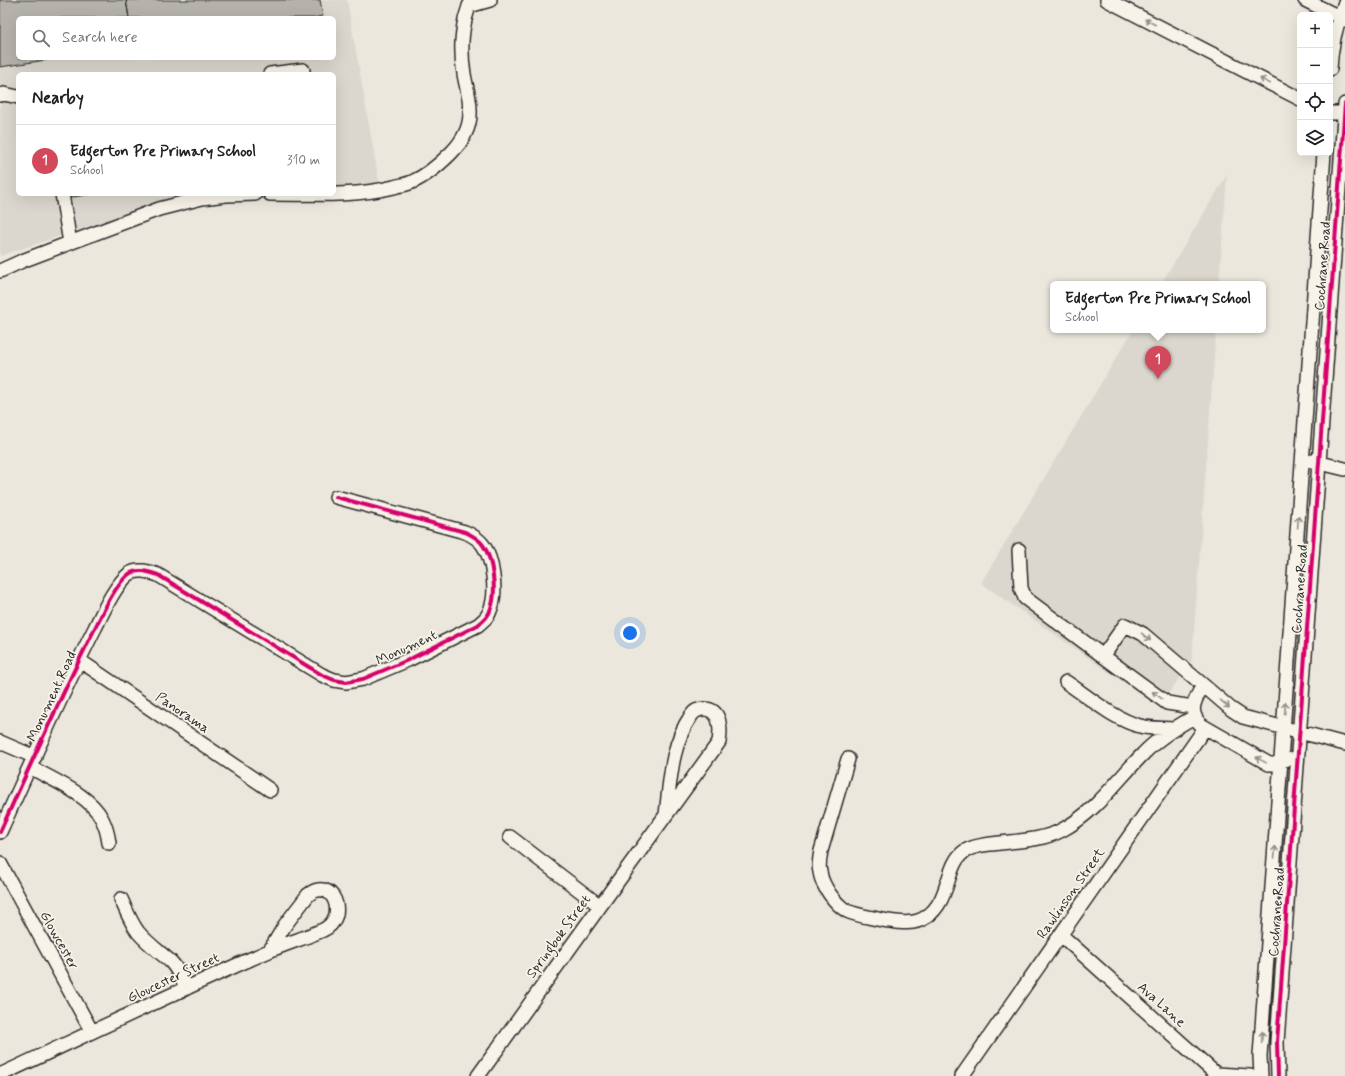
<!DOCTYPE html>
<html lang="en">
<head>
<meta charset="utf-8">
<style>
	:root { --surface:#fff; --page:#f2f2f2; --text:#202124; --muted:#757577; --line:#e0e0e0; --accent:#d1495b }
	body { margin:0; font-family:Mynerve,sans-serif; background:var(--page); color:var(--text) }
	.controls { position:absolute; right:12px; top:12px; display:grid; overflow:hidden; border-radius:6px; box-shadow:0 4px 16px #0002 }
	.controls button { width:36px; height:36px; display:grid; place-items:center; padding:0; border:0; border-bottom:1px solid var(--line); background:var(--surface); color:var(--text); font:20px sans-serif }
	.you { position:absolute; left:630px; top:633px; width:14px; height:14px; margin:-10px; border:3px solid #fff; border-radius:50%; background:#1a73e8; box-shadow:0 0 0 6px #1a73e833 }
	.badge { display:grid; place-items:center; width:26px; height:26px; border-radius:50%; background:var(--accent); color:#fff; font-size:13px; font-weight:700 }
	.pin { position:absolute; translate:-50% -33px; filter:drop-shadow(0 1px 2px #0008) }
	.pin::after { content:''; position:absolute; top:21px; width:14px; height:12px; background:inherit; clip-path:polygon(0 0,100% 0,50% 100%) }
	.popup { position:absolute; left:1050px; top:281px; width:216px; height:52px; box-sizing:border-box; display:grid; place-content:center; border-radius:6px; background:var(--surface); filter:drop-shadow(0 1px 3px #0005); font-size:13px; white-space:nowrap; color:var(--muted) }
	.popup b { font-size:15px; color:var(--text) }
	.popup::after { content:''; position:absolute; left:50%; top:100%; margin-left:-8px; border:8px solid transparent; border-top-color:var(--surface) }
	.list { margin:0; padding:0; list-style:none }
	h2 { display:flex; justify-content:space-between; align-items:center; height:52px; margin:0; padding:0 16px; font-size:17px }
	h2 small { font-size:13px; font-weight:400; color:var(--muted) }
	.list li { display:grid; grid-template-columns:26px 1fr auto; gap:12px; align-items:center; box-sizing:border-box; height:72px; padding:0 16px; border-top:1px solid var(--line) }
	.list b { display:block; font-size:15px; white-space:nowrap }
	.list p { margin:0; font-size:13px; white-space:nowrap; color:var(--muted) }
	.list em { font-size:13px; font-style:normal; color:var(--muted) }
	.icon { flex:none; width:22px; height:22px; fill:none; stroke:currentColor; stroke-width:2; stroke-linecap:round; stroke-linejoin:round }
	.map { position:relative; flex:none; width:1345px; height:1076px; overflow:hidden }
	.search { position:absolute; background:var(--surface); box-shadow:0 4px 16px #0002; left:16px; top:16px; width:320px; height:44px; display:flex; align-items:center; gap:10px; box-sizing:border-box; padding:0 14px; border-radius:6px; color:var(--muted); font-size:15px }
	.panel { position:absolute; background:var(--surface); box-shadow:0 4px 16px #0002; left:16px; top:72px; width:320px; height:124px; border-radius:6px }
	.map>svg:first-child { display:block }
	.built { fill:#dbd7ce; fill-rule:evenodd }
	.building { fill:#b5b2ab; stroke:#2b2b2b }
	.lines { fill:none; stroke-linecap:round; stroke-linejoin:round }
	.minor-casing { stroke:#2b2b2b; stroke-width:16 }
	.minor { stroke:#f7f3e8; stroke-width:13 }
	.cycleway-casing { stroke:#f7f3e8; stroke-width:6 }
	.cycleway { stroke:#d6006c; stroke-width:4 }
	.oneway { stroke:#918f8a }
	.labels { text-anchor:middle; stroke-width:3.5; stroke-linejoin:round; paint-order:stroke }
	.street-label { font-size:14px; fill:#2b2b2b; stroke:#f7f3e8 }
</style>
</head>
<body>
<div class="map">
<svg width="1345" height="1076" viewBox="0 0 1345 1076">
	<rect width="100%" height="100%" fill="#ebe7dd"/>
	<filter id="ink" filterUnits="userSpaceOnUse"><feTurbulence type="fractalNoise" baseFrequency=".025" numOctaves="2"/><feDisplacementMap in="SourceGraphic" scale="8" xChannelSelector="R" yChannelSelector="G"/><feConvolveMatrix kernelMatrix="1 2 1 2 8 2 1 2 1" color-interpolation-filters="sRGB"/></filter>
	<g filter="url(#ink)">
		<path class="built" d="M0 0H347L380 187 334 188V74H18V194H187L0 256ZM18 18H334V58H18Z
			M1227 175 1219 284H1161Z
			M1133 330H1216L1192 660 1159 707 981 583Z"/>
		<path class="building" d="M0 0H126L129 18H18V58H59L0 67Z
			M126 0H320L323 16 312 18H129Z
			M67 194H92L67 198Z"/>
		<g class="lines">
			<g class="minor-casing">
				<path id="minor" d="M1107 0 1300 99
					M1305 0 1345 20
					M469 6 490 0
					M1330 69C1331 46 1336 24 1345 3
					M270 74 303 70
					M0 95 4 94 18 97
					M1330 113H1344
					M62 194 70 243
					M270 194C312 194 353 197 394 187 400 185 406 185 412 182 426 176 440 164 451 153 462 142 471 127 470 110 470 98 466 86 464 74 460 50 461 22 472 0
					M0 271 22 261 159 209 202 198 226 195 255 194
					M1312 461 1345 469
					M1019 550 1021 588 1025 598 1103 656
					M79 660 270 790
					M1066 682C1087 696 1115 720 1140 726 1150 729 1163 728 1174 729
					M1193 707 1167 703 1103 656 1125 625 1143 634 1203 685
					M0 742 35 757
					M848 759 821 851C820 858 818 865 820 872 822 886 835 904 847 911 858 916 871 917 882 920 897 922 913 926 926 917 951 901 945 864 965 851 973 846 983 845 991 844 1013 841 1042 841 1062 830 1096 812 1117 780 1143 754 1158 738 1176 727 1194 717
					M1288 759 1274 764H1269L1201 725C1187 711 1195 700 1203 685L1231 709 1243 717 1345 744
					M30 767C53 780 90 795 102 819 106 827 108 835 109 843
					M0 832C31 764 61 695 95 628 103 612 115 585 129 574 138 568 149 572 158 575L322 675 334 680 346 682 363 679 408 660 478 625C484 620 489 616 491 608 497 592 493 559 483 545 478 538 472 535 465 532L336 497
					M510 837 600 906
					M0 863 92 1032
					M121 899C126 910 131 923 138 932 148 944 160 952 171 962 178 969 182 980 187 988
					M1061 935 1216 1074 1250 1076
					M0 1075C90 1033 179 990 269 951 287 943 305 938 323 930 350 917 332 875 308 895L285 925 270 950
					M478 1076C558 964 638 853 719 742 721 729 721 709 704 709 699 709 694 711 691 716 671 744 670 782 666 815
					M962 1076 1205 728
					M1261 1076 1260 1056 1324 153
					M1278 1076 1277 1042 1345 104"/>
			</g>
			<use href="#minor" class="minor"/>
			<g class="cycleway-casing">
				<path id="cycleway" d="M0 832C31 764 61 695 95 628 103 612 115 585 129 574 138 568 149 572 158 575L322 675 334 680 346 682 363 679 408 660 478 625C484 620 489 616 491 608 497 592 493 559 483 545 478 538 472 535 465 532L336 497
					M1278 1076 1277 1042 1345 104"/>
			</g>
			<use href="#cycleway" class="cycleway"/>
		</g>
		<defs><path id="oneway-shaft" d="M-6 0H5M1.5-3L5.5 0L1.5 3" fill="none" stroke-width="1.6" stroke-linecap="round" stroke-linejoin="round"/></defs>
		<g class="oneway">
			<use href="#oneway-shaft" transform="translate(1150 22) rotate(-153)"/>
			<use href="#oneway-shaft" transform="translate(1265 81) rotate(-153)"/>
			<use href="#oneway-shaft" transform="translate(1298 522) rotate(-86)"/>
			<use href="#oneway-shaft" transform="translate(1146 637) rotate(39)"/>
			<use href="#oneway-shaft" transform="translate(1157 695) rotate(-144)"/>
			<use href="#oneway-shaft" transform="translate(1225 704) rotate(41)"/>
			<use href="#oneway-shaft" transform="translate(1285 708) rotate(-86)"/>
			<use href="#oneway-shaft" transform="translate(1261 760) rotate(-151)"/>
			<use href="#oneway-shaft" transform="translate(1275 852) rotate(-86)"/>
			<use href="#oneway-shaft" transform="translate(1262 1037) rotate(-86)"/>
		</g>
	</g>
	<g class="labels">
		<g class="street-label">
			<text transform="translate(1322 266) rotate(-86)" y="5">Cochrane Road</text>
			<text transform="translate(1299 589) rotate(-86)" y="5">Cochrane Road</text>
			<text transform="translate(406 647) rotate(-25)" y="5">Monument</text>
			<text transform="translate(51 696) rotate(-65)" y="5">Monument Road</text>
			<text transform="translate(183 712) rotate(34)" y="5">Panorama</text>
			<text transform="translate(1070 893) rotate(-55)" y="5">Rawlinson Street</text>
			<text transform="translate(1276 912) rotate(-86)" y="5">Cochrane Road</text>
			<text transform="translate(558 936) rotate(-54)" y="5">Springbok Street</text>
			<text transform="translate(60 940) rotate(61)" y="5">Glowcester</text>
			<text transform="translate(173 977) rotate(-25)" y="5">Gloucester Street</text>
			<text transform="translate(1162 1004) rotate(42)" y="5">Ava Lane</text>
		</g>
	</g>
</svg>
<div class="controls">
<button>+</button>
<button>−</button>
<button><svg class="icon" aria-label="locate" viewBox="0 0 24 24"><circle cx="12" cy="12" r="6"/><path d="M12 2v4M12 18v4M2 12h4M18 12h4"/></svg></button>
<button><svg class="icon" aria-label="layers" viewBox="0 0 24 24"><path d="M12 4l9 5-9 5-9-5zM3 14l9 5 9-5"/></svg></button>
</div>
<div class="you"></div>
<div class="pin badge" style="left:1158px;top:379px">1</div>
<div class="popup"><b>Edgerton Pre Primary School</b>School</div>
<div class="search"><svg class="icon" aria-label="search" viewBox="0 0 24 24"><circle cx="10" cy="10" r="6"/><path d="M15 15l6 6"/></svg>Search here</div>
<section class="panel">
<h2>Nearby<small></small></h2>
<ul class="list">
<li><span class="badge">1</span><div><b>Edgerton Pre Primary School</b><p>School</p></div><em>310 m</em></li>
</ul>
</section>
</div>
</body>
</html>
